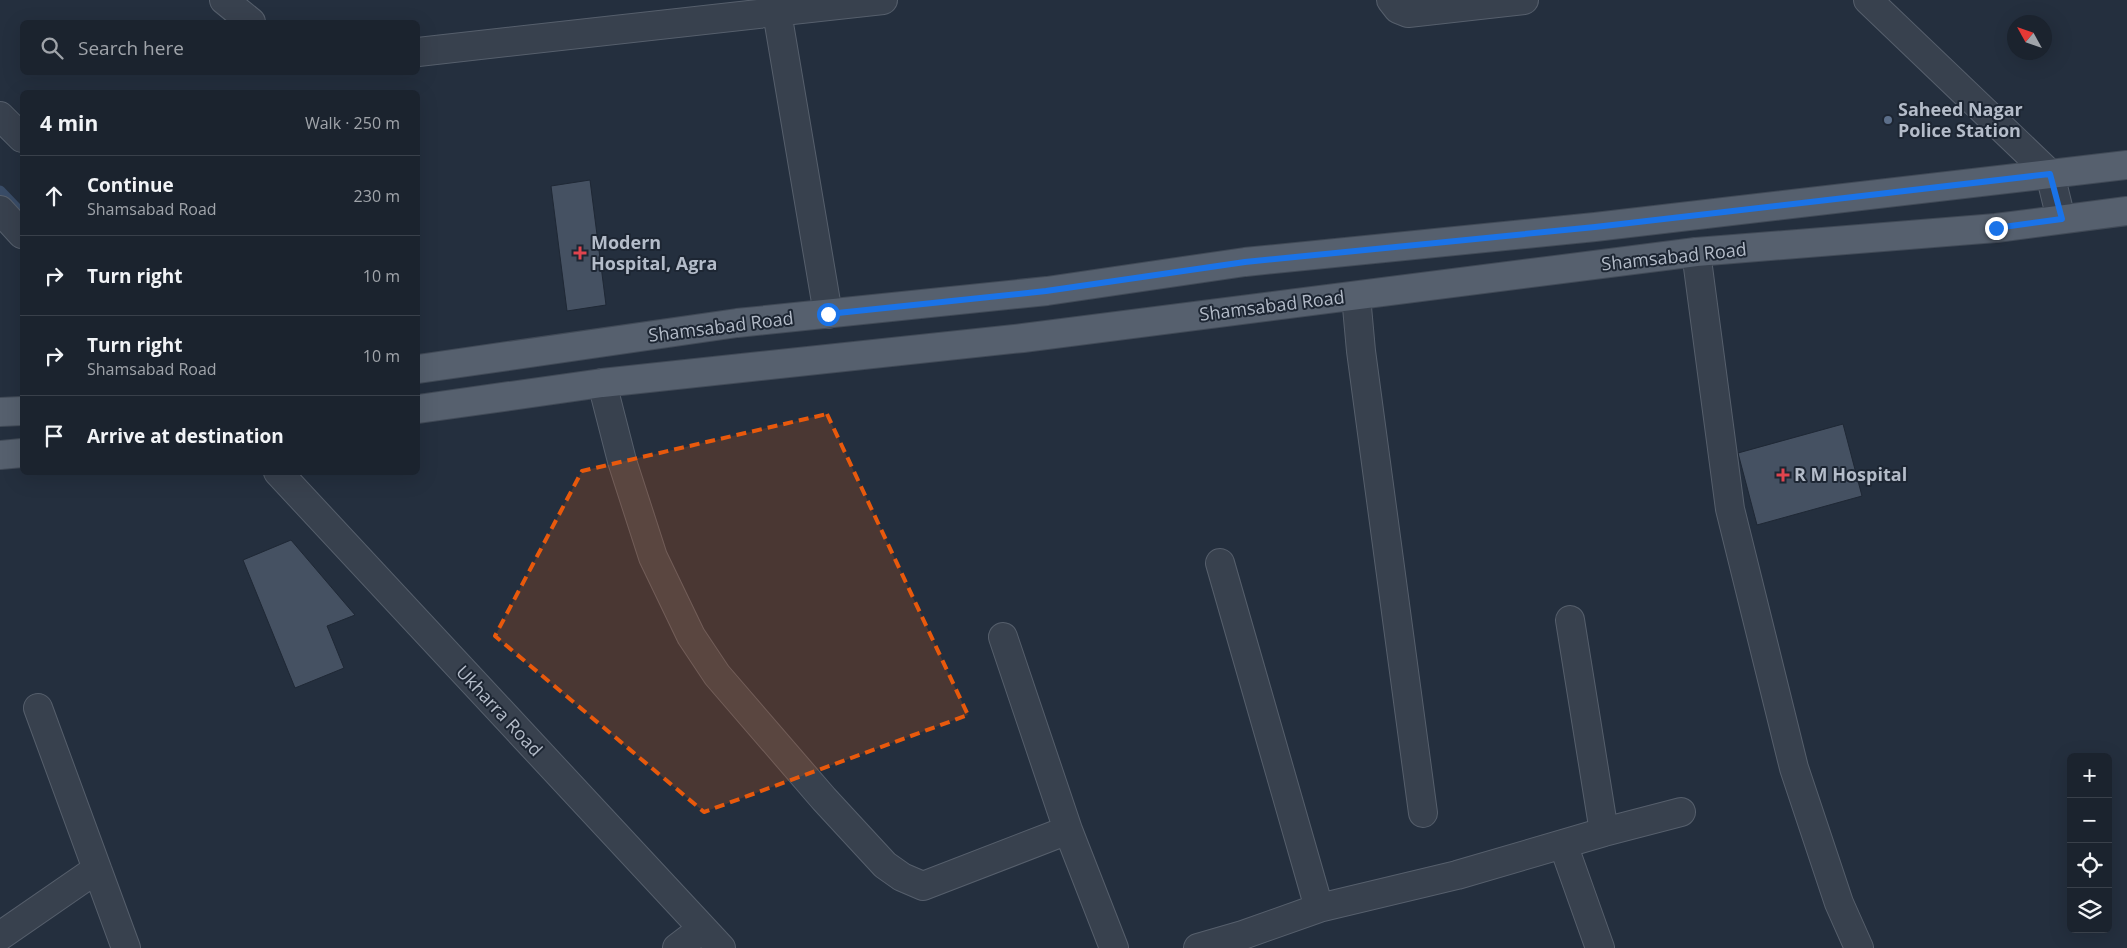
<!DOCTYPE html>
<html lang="en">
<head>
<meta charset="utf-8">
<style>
	:root { --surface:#1b232e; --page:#282f3a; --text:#f1f3f6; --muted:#a0a4aa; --line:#39404a }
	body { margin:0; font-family:"Open Sans",sans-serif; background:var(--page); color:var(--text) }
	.controls { position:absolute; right:15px; bottom:15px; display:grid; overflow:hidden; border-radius:8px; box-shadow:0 5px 20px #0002 }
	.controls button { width:45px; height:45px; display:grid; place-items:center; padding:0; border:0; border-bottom:1px solid var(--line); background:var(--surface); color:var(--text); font:25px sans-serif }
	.compass { position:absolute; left:2007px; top:15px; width:45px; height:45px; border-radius:50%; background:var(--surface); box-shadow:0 5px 20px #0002; rotate:310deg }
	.stop { position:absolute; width:15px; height:15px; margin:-11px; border:4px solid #1a73e8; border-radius:50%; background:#fff }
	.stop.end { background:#1a73e8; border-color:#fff; box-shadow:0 1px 5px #0008 }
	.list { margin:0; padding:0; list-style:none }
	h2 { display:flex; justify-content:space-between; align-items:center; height:65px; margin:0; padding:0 20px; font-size:21px }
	h2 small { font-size:16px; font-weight:400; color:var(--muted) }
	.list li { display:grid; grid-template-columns:32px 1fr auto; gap:15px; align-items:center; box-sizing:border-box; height:80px; padding:0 20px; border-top:1px solid var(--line) }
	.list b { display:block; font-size:19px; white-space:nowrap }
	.list p { margin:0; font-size:16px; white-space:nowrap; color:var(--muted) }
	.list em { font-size:16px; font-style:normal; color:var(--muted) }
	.icon { flex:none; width:28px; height:28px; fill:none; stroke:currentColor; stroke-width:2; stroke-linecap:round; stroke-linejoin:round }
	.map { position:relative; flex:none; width:2127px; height:948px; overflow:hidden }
	.search { position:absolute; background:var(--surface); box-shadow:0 5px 20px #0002; left:20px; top:20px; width:400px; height:55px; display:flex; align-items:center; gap:12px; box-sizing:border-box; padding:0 18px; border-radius:8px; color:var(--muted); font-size:19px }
	.panel { position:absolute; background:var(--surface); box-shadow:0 5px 20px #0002; left:20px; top:90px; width:400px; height:385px; border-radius:8px }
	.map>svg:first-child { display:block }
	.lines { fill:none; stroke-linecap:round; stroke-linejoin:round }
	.stream { stroke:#394c67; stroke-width:11 }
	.building { fill:#455162; stroke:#1f2835 }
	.minor-casing { stroke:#565f6c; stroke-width:30 }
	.major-casing { stroke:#414a57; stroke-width:30 }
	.minor { stroke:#38414e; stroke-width:28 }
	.major { stroke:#56606e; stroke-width:28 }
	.route { stroke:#1a73e8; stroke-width:6 }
	.marked { fill:#e8590c; fill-opacity:0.2; stroke:#e8590c; stroke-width:4; stroke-dasharray:10 6; stroke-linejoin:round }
	.service-dot { fill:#5c6f8a; stroke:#1d2633; stroke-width:2 }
	.health-dot { fill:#e0444e; stroke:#1d2633; stroke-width:2 }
	.labels { text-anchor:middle; stroke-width:4; stroke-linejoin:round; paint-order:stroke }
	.poi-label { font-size:18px; font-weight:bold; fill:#b4bcc9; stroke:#1d2633; text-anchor:start }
	.street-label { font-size:18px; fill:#b4bcc9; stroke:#1d2633 }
</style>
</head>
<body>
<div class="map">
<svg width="2127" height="948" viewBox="0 0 2127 948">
	<rect width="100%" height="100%" fill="#242f3e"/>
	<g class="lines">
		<path class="stream" d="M0 191 22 214"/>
	</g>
	<path class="building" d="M590 180 606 305 567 311 551 186Z
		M1843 424 1862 496 1757 525 1738 453Z
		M291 540 355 615 327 626 344 668 295 688 243 560Z"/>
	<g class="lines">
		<g class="minor-casing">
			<path id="minor" d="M224 0 251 22
				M1391 0 1398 9 1408 13 1524 0
				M1868 0 2050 174 2061 219
				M777 12 828 314
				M418 52 883 0
				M0 116 22 138
				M0 210 22 234
				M1696 252 1730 509 1794 768 1839 903 1859 948
				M1356 296 1361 351 1423 813
				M602 383 622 461 653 557 691 636 717 675 824 799 885 865 902 877 923 886 1068 830 1114 948
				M278 472 721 948
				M1220 563 1319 908
				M1570 620 1604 832
				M1003 637 1068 830
				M38 708 126 948
				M1563 844 1600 948
				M0 936 97 869
				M677 948 702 929
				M1198 948 1243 935 1319 908 1457 875 1604 832 1681 812"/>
		</g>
		<g class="major-casing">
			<path id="major" d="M418 369 737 323 1047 291 1245 262 1595 227 2127 165
				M418 409 602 383 1023 338 1696 252 1996 228 2127 211
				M0 412 22 411
				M0 455 22 453"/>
		</g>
		<use href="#minor" class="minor"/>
		<use href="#major" class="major"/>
	</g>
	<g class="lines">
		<path class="route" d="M828 314 1046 291 1245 262 1595 227 2050 174 2062 219 1996 228"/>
	</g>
	<path class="marked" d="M827 414 968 715 704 812 495 636 582 471Z"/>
	<circle class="service-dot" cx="1888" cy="120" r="5"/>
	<g class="health-dot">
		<path d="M577.5 245.5h5v5h5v5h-5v5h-5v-5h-5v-5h5z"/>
		<path d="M1780.5 467.5h5v5h5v5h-5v5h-5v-5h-5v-5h5z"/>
	</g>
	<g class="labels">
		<g class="poi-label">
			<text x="1898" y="116">Saheed Nagar<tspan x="1898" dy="21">Police Station</tspan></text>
			<text x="591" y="249">Modern<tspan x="591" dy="21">Hospital, Agra</tspan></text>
			<text x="1794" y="481">R M Hospital</text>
		</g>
		<g class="street-label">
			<text transform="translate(1674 257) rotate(-6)" y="6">Shamsabad Road</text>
			<text transform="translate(1272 306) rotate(-7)" y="6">Shamsabad Road</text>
			<text transform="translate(721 327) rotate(-7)" y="6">Shamsabad Road</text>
			<text transform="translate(499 711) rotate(47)" y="6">Ukharra Road</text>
		</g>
	</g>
</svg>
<div class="controls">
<button>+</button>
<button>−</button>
<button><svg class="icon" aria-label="locate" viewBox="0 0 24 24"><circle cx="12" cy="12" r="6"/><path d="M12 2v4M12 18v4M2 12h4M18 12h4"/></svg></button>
<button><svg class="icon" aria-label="layers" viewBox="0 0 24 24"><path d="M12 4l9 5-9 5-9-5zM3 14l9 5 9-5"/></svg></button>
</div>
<svg class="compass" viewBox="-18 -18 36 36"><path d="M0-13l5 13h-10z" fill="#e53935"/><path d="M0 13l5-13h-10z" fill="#a0a4aa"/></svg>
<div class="stop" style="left:828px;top:314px"></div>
<div class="stop end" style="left:1996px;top:228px"></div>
<div class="search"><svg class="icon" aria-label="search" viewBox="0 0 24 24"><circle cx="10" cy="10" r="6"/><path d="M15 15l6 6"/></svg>Search here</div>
<section class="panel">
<h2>4 min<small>Walk · 250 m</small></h2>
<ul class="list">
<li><svg class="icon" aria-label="ahead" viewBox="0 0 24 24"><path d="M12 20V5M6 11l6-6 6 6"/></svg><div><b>Continue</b><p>Shamsabad Road</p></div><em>230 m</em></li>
<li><svg class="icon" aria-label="right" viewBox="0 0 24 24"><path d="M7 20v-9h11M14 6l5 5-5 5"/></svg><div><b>Turn right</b></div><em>10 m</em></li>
<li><svg class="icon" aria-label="right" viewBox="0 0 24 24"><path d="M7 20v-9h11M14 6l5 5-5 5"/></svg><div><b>Turn right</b><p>Shamsabad Road</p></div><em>10 m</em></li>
<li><svg class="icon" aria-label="arrive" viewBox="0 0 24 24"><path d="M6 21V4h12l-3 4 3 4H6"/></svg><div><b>Arrive at destination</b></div></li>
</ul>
</section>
</div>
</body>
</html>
